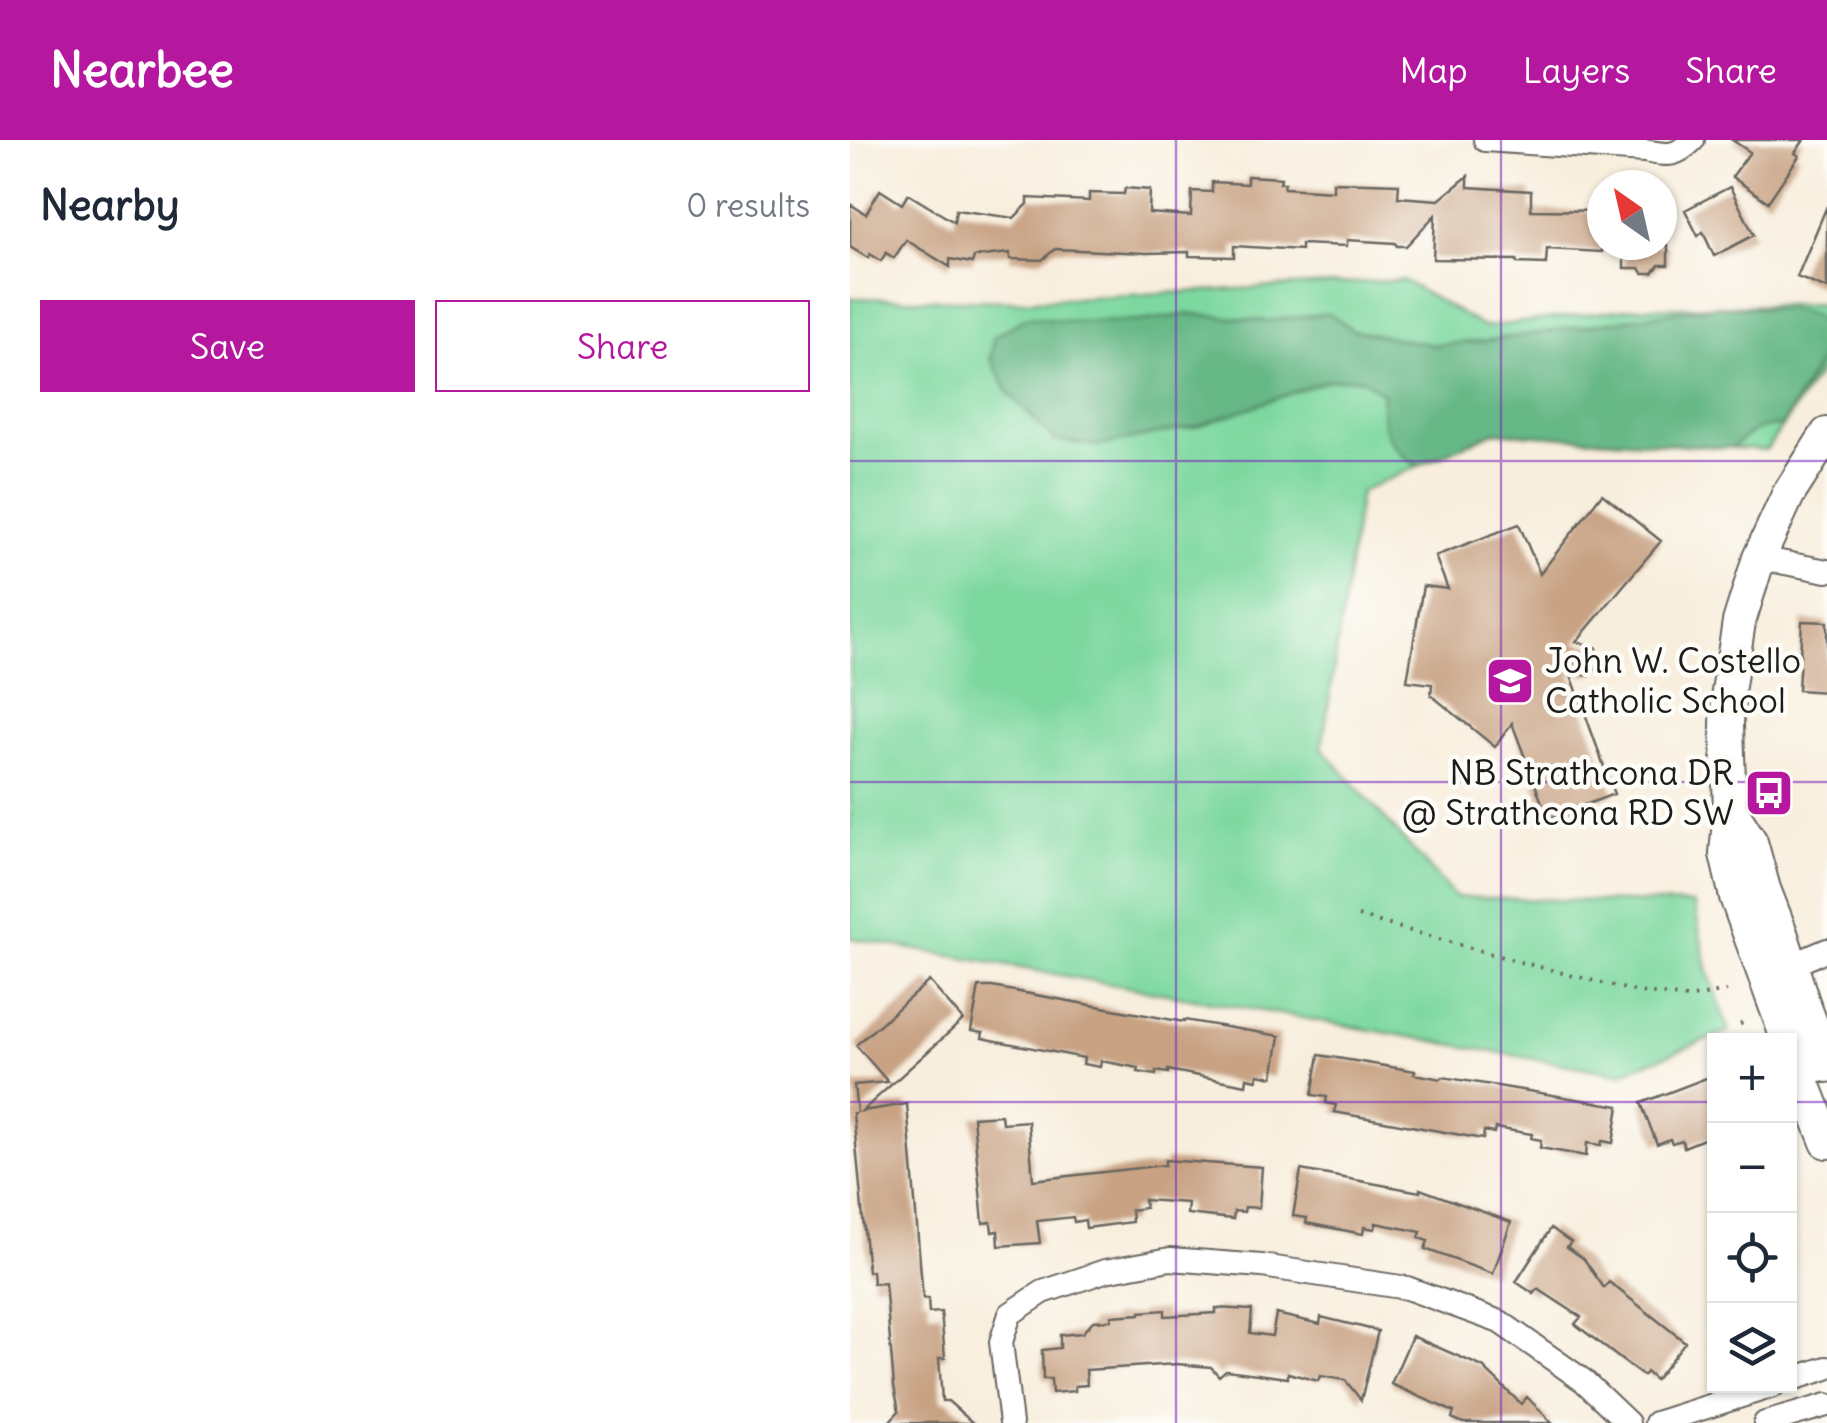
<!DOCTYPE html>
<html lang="en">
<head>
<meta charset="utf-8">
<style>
	:root { --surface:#fff; --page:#f2f2f3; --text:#1f2937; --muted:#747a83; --line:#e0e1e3; --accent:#b5179e }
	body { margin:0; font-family:Delius,sans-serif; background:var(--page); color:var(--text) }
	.controls { position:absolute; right:30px; bottom:30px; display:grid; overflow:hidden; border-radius:0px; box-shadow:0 2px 8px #0004 }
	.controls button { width:90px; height:90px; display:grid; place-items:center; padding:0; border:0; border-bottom:2px solid var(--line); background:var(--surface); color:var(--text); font:50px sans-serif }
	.compass { position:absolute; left:737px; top:30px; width:90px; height:90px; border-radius:50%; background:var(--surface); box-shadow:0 2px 8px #0004; rotate:326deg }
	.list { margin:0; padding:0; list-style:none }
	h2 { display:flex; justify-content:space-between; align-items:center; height:130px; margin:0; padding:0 40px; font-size:42px }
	h2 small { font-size:32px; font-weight:400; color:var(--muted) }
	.actions { display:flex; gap:20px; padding:30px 40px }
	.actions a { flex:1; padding:22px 0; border:2px solid var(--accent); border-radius:0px; text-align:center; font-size:35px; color:var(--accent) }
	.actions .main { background:var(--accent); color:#fff }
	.icon { flex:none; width:55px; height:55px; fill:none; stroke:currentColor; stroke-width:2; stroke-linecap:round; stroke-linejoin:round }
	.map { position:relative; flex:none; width:977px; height:1283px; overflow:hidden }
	header { display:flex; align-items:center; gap:60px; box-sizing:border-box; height:140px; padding:0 50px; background:var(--accent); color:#fff }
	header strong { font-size:48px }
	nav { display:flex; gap:55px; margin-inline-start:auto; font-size:35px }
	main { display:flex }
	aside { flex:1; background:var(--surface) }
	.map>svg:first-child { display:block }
	.green { fill:#7dd89f; stroke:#4c7a5e; stroke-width:2.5 }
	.forest { fill:#66b886; stroke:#416a51; stroke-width:2.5 }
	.building { fill:#c8a283 }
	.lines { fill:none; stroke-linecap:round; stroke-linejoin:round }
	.street-casing { stroke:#696660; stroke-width:26 }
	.secondary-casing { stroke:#696660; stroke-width:36 }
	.path { stroke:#696660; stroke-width:4; stroke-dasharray:2.5 8; stroke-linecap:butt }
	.street { stroke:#fff; stroke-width:22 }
	.secondary { stroke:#fff; stroke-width:32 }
	.grid { fill:none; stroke:#7b2cbf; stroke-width:2.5; stroke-opacity:0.55 }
	.labels { text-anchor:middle; stroke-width:9; stroke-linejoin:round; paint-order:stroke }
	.poi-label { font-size:35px; fill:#1c1c1c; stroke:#fdfcf7; text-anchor:start }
</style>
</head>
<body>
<header>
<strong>Nearbee</strong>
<nav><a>Map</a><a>Layers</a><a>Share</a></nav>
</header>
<main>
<aside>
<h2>Nearby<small>0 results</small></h2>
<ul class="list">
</ul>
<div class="actions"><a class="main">Save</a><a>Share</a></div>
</aside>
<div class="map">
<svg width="977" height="1283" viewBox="0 0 977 1283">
	<rect width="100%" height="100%" fill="#fdfcf7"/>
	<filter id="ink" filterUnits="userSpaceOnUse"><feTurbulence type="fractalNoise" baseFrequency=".01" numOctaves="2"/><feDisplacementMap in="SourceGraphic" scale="20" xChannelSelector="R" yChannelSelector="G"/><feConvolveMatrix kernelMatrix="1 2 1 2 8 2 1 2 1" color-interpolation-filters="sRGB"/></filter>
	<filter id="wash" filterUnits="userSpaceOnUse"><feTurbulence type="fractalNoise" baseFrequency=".0048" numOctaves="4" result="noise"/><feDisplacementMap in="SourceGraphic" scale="40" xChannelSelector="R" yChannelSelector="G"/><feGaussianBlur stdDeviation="2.25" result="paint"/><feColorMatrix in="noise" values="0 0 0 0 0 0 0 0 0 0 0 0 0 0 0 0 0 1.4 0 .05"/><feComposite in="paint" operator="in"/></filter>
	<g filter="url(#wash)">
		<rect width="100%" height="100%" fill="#f8eedd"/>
		<path class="green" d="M553 140 634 187 783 168 977 164V221L916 310 644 292 510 352 472 608 605 757 844 764 857 828 879 891 769 934 0 798V158L167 161Z"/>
		<path class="forest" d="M864 166 941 169 965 176 977 192 970 221 932 286C911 285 895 294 882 308L644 292 568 326C539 309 529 286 533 254L512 238 478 240 348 286 247 306 204 300 158 252 141 219 144 197 177 177 227 182 290 181 343 174 417 181 479 173 503 190 584 205 635 201Z"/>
		<g id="blocks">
			<path class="building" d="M882 0H954L945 13 949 16 918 62 882 37 900 12Z
				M397 36 431 38 430 43H435L434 48 483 51V42L549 44 548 57 589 60 618 36V47L681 51V70L752 71V112L697 109 696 124 667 123V120L583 119 585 75 556 106H547L545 103 497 100V106L451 104V110L384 106V117L339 116V112L297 113 205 109 192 120 160 119V113L124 117 122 123 100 119V127L56 100 44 118 36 113 31 121 20 114 18 118 0 107V64L16 74 30 50 52 64 58 54 104 82 106 70 164 78 178 64V58L239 61V53L274 54 275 48 300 50 299 73 341 76 342 51 362 52V42L397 44Z
				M880 47 904 95 864 116 853 92 848 96 835 70Z
				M977 66V149L947 137Z
				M774 105H818V125H809L803 133H793L790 128H774Z
				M752 354 811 401 726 502 746 507 749 524 740 536 720 532 764 654 698 679 662 583 645 607 581 555 582 544 557 541 573 446 598 449 585 416 669 384 690 434Z
				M952 481 977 482V552L948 550Z
				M79 841 113 880 12 971 57 964 73 1159H78L79 1173 91 1172 95 1218H89L92 1261H98L123 1283H38L49 1271 44 1246 35 1143 23 1144 22 1131 18 1132 3 973 7 972 4 945 38 942 6 905Z
				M129 847H142L334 882V880L430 896 423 937 408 934 407 940 397 938 396 945 318 930V933L306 931V935L288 932 289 928 251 921 250 927 233 924 234 918 132 898 133 893 121 891Z
				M469 915 565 931 564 934 591 939 593 937 769 966 763 1003 752 1001 751 1005 737 1003 736 1016 690 1008 691 1000 681 998 682 994 645 988 644 993 634 991 633 999 484 972 486 965 476 963 477 957 462 955Z
				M864 935V995L834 1007 832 1000 822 1003 820 999 807 1004 791 963Z
				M151 975 152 983 178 981 183 1040 315 1025V1020L412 1027 409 1068 395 1067 394 1072 384 1071 383 1079 337 1074 338 1063 294 1060 295 1068 281 1070 282 1082 236 1088 235 1080 224 1082 223 1077 187 1081 190 1103 149 1106 148 1091 142 1092 141 1082 133 1083 123 977Z
				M451 1030 570 1052V1049L661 1082 643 1134 575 1109 578 1101 569 1098 571 1092 526 1083 525 1089 514 1087 513 1094 456 1083 457 1078 443 1076Z
				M701 1088 721 1102 717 1107 734 1119 754 1148 759 1142 835 1202 805 1240 796 1232 793 1236 782 1228 725 1184 731 1177 688 1149 684 1154 666 1142Z
				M366 1168 402 1170 400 1193 422 1196 426 1174 470 1184 471 1177 528 1191 511 1260 495 1240 470 1236 468 1241 438 1233V1238L376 1230 369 1236 361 1227 327 1224 236 1230 237 1245 225 1246V1251L202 1253 201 1239H193L192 1210 210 1208V1195L232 1193 243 1181 261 1180V1176L290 1174V1172L315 1170V1176L366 1173Z
				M562 1196 633 1227 671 1264 677 1257 702 1283H613L602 1278 604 1272 541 1244Z"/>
		</g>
	</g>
	<g filter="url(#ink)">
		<use href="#blocks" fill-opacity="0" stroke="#696660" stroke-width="2.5"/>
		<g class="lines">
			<g class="street-casing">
				<path id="street" d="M635 0 794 11C817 15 825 18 843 0
					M909 418 977 431
					M930 830 977 810
					M939 1240 977 1228
					M161 1283 151 1202 160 1174 193 1152 255 1131 320 1119 412 1126 557 1148 650 1182 734 1241 778 1283
					M806 1283 923 1246
					M915 1283 977 1265"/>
			</g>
			<g class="secondary-casing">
				<path id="secondary" d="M880 669 901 702 914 749 931 793 953 862 977 926
					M938 901 886 757 876 714 880 669 877 586 878 552 889 482 909 418 938 355 977 294
					M939 906 977 1002"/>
			</g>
			<path class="path" d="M508 776 670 822 787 852 837 858 877 851
				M890 884 900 881"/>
			<use href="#street" class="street"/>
			<use href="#secondary" class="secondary"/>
		</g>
	</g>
	<path class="grid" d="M326 0V1283M651 0V1283M0 321H977M0 642H977M0 962H864M939 962H977"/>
	<defs>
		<g id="school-square" transform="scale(2.5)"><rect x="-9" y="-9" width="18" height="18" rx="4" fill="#b5179e" stroke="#fdfcf7"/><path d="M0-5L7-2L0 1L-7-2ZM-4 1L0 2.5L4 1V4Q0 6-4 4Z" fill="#fff"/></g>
		<g id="bus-square" transform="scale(2.5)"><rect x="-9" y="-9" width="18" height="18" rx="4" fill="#b5179e" stroke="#fdfcf7"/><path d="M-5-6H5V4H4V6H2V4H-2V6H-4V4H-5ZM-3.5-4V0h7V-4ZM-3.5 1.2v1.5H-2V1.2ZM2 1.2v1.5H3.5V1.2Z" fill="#fff"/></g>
	</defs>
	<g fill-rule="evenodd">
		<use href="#school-square" x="660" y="541"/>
		<use href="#bus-square" x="919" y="653"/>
	</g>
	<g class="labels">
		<g class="poi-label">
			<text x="695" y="533">John W. Costello<tspan x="695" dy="40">Catholic School</tspan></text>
			<text x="884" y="645" text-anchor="end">NB Strathcona DR<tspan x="884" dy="40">@ Strathcona RD SW</tspan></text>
		</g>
	</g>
</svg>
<div class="controls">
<button>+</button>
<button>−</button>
<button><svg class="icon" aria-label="locate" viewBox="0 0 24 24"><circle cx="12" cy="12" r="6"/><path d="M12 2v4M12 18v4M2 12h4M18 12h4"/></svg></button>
<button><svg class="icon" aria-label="layers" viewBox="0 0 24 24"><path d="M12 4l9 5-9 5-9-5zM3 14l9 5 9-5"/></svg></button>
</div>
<svg class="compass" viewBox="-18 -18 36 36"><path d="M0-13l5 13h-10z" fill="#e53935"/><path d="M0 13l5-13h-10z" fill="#747a83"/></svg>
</div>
</main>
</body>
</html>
